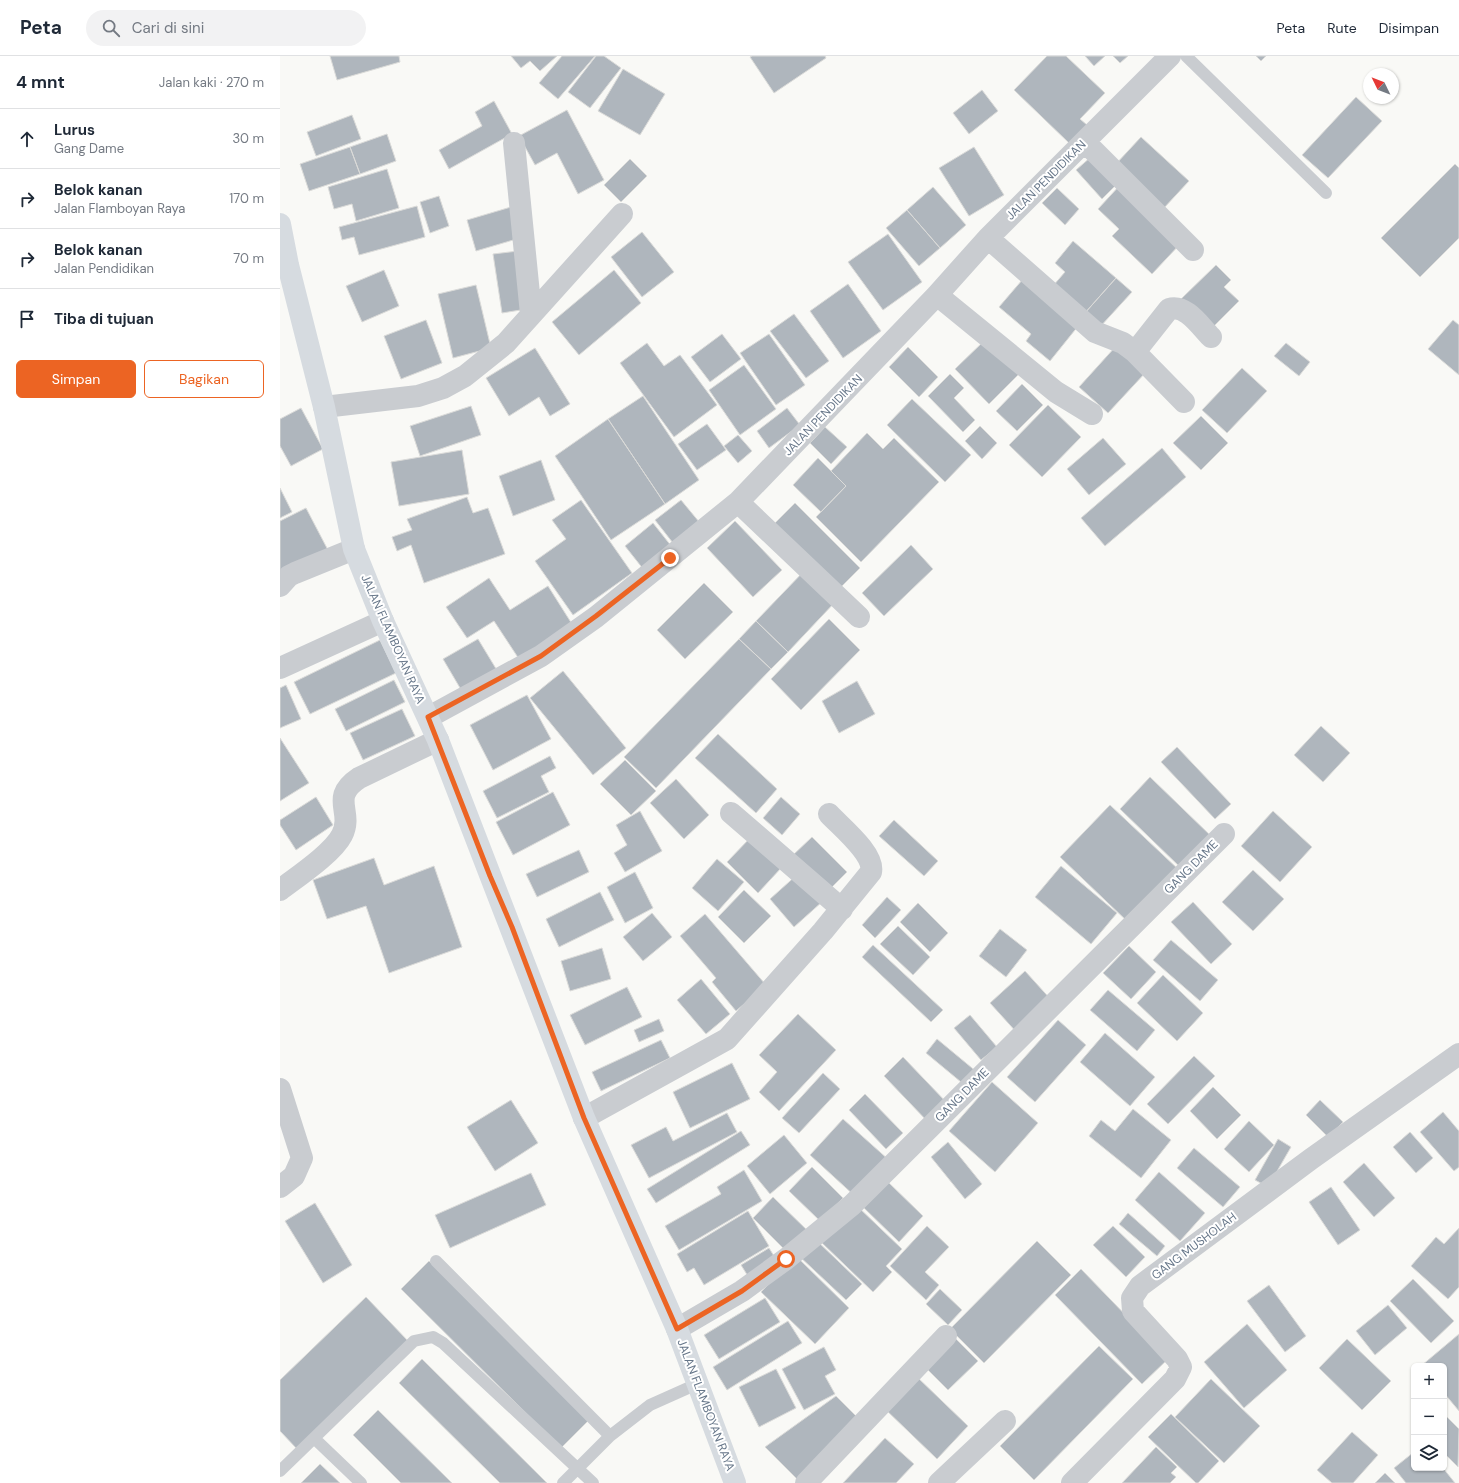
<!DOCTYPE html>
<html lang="id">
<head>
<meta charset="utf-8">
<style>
	:root { --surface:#fff; --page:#f2f2f3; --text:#1f2937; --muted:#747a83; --line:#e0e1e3; --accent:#ec6423 }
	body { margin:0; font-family:"DM Sans",sans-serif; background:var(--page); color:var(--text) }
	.controls { position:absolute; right:12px; bottom:12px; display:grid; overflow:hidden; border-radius:6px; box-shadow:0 1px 3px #0004 }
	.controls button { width:36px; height:36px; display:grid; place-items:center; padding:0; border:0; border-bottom:1px solid var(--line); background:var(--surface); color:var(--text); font:20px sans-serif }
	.compass { position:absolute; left:1083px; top:12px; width:36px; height:36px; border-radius:50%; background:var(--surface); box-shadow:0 1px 3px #0004; rotate:313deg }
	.stop { position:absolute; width:12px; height:12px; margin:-9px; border:3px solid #ec6423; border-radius:50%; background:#fff }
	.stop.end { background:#ec6423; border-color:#fff; box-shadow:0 1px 4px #0008 }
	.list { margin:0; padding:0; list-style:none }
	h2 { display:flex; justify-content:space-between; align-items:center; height:52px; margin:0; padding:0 16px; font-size:17px }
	h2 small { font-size:13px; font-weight:400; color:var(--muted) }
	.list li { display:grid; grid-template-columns:26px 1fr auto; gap:12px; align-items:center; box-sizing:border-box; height:60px; padding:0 16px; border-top:1px solid var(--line) }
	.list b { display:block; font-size:15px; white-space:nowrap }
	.list p { margin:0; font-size:13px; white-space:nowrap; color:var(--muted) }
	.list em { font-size:13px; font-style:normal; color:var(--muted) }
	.actions { display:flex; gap:8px; padding:12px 16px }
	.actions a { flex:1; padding:9px 0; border:1px solid var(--accent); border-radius:6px; text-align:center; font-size:14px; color:var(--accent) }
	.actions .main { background:var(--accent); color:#fff }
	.icon { flex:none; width:22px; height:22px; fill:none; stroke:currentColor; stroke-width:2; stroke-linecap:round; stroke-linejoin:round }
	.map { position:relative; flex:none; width:1179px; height:1427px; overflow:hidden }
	header { display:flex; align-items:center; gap:24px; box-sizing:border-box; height:56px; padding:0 20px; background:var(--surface); border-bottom:1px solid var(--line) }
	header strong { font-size:19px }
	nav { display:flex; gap:22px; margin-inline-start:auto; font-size:14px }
	.search { width:280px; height:36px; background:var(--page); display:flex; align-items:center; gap:10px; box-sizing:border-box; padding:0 14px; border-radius:22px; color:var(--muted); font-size:15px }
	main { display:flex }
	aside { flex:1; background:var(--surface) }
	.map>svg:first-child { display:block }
	.building { fill:#afb6bd; stroke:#dbdbd9 }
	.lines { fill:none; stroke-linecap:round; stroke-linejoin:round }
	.service { stroke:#c9ccd0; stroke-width:12 }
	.minor { stroke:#c9ccd0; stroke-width:22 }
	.primary { stroke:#d6dbe0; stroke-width:22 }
	.route { stroke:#ec6423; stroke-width:5 }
	.labels { text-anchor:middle; stroke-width:4; stroke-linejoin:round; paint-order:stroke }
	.street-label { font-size:12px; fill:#667689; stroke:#fff }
</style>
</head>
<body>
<header>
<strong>Peta</strong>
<div class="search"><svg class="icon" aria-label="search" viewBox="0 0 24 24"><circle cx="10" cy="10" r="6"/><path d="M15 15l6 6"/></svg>Cari di sini</div>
<nav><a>Peta</a><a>Rute</a><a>Disimpan</a></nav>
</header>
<main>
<aside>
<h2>4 mnt<small>Jalan kaki · 270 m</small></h2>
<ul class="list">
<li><svg class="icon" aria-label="ahead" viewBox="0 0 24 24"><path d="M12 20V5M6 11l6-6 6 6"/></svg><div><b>Lurus</b><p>Gang Dame</p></div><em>30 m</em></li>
<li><svg class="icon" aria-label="right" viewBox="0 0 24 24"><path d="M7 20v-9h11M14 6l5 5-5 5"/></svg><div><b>Belok kanan</b><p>Jalan Flamboyan Raya</p></div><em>170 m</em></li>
<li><svg class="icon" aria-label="right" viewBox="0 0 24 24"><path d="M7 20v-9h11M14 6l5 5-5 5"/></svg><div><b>Belok kanan</b><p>Jalan Pendidikan</p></div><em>70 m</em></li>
<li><svg class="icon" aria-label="arrive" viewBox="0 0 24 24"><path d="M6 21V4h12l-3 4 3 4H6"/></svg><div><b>Tiba di tujuan</b></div></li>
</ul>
<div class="actions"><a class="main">Simpan</a><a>Bagikan</a></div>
</aside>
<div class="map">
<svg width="1179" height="1427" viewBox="0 0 1179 1427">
	<rect width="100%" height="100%" fill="#f9f9f6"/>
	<path class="building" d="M50 0H119L120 6 57 24Z
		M231 0H277L260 15 250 5 241 12Z
		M282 0H315L278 43 259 27Z
		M316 0H324L341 12 310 52 288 36Z
		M472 0H545L546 2 494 37 470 1Z
		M767 0H786L825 37 800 63 807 69 789 87 734 34Z
		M805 0H825L814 10Z
		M833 0H848L840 7Z
		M976 0H986L981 5Z
		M343 13 385 38 360 79 318 55Z
		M702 34 718 55 689 78 673 57Z
		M1076 41 1102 65 1048 122 1022 99Z
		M214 45 232 78 169 113 159 94 202 70 195 56Z
		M287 54 324 124 298 138 277 97 255 109 239 80Z
		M72 59 81 83 36 100 27 76Z
		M107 78 116 105 80 118 70 91Z
		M861 81 909 125 883 153 835 109Z
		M70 91 80 118 29 135 20 108Z
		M694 91 724 139 689 160 659 112Z
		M812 100 838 127 822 143 796 114Z
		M350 103 367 120 341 146 324 129Z
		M1175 108 1179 112V182L1140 221 1101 182Z
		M107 113 119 152 76 165 72 148 54 153 48 131Z
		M841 128 902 186 872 218 832 180 839 173 818 153Z
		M653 131 686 169 660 192 627 154Z
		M777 132 799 153 785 169 762 147Z
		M159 140 169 170 150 177 140 146Z
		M137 150 145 181 79 199 74 181 62 184 59 171Z
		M231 151 240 182 196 195 187 164Z
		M627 154 660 192 639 210 606 172Z
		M362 176 394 216 362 241 331 201Z
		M608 178 642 226 603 254 568 206Z
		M793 185 836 222 804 258 772 231 785 216 775 207Z
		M238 195 247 253 222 257 213 198Z
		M936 209 951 224 944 231 959 245 931 273 901 243Z
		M104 214 119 250 82 266 66 230Z
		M334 214 361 247 299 299 272 266Z
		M836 222 852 236 819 272 804 258Z
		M743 223 799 269 770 305 746 285 751 278 719 251Z
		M568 228 601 275 563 302 530 255Z
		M196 229 211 292 173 302 158 238Z
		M514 258 549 305 526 322 490 275Z
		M146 264 162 307 121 323 104 280Z
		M1173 264 1179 269V319L1148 293Z
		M442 278 461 303 430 326 411 301Z
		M489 278 525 329 496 349 460 297Z
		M705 284 739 318 709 348 675 313Z
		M367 287 384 310 400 299 437 349 394 381 340 307Z
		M1006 287 1030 306 1019 320 994 300Z
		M837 289 866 316 828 357 799 331Z
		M628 291 658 321 639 341 609 311Z
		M255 292 290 348 270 360 259 341 229 360 206 322Z
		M464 309 496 353 460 379 429 334Z
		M962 312 987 335 947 377 922 354Z
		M670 318 684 332 674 342 695 364 683 376 648 340Z
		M742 328 763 349 737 375 716 355Z
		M363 340 419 424 385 448 328 363Z
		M632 343 691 399 665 426 607 369Z
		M768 349 801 381 762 421 729 389Z
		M191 350 201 379 140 400 130 370Z
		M21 352 43 393 11 410 0 390V363Z
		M507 352 520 369 489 392 477 375Z
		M921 360 948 387 921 414 893 387Z
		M328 363 385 448 331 484 275 400Z
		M427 368 446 394 417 414 398 388Z
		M700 370 717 387 702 403 685 385Z
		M545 371 567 391 551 408 530 387Z
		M587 377 603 393 614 382 659 426 581 506 536 461 566 430 551 415Z
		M458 379 472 395 458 407 444 390Z
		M823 382 846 408 809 439 787 413Z
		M882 392 906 421 825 490 801 462Z
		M182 394 189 438 119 450 111 406Z
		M538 402 566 430 541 456 513 429Z
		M261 404 275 444 233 460 219 420Z
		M0 432 12 456 0 462Z
		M187 441 193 457 208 452 225 498 144 527 131 489 117 495 112 481 132 474 127 463Z
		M301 444 352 517 293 559 255 505 286 483 272 464Z
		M401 444 420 467 393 487 375 464Z
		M515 447 580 512 559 533 494 468Z
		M26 452 49 496 0 521V465Z
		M455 465 502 514 473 541 427 492Z
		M373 467 392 491 364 514 345 490Z
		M631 489 653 513 604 560 582 537Z
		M526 513 557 544 508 596 476 565Z
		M209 522 230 554 268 530 292 568 239 603 214 565 187 582 166 551Z
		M424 527 453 556 405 603 377 574Z
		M549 563 580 594 521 654 491 623Z
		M476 565 508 596 491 613 459 583Z
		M198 583 218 616 183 637 163 603Z
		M459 583 491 613 376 732 344 701Z
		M100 584 116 617 30 658 14 626Z
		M283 615 346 692 313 719 250 642Z
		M114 624 125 646 66 675 55 653Z
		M577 625 595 658 559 677 542 645Z
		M6 629 21 663 0 672V632Z
		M247 639 271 683 213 714 190 669Z
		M122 653 135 680 83 704 70 677Z
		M1041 670 1070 697 1043 726 1014 699Z
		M438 678 497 733 476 757 415 702Z
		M0 682 29 727 0 745Z
		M897 691 951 748 935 763 881 706Z
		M270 700 276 712 261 720 269 736 217 762 203 735Z
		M345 704 376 735 351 759 320 728Z
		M870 721 932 781 901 812 840 753Z
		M396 723 429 759 404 783 370 747Z
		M273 736 290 769 233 799 216 766Z
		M36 741 53 769 16 794 0 769V764Z
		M501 741 520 758 502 779 483 762Z
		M830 749 899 814 849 867 780 801Z
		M360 755 382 795 345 816 334 797 347 789 336 769Z
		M993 755 1032 791 1000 826 961 790Z
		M614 764 658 805 644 820 599 780Z
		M471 781 502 811 478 837 447 806Z
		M532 781 567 816 548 835 512 800Z
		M299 794 309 816 257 841 246 818Z
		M94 802 104 829 154 810 182 891 109 917 86 850 47 863 33 824Z
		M437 803 464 826 438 855 412 832Z
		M781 810 837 857 811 888 755 841Z
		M973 814 1004 843 973 875 942 846Z
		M355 816 373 852 345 867 327 831Z
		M519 817 543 845 514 871 490 843Z
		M464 834 491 860 464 887 438 861Z
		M320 836 334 864 279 891 266 863Z
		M607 841 621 854 595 882 582 869Z
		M913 846 952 888 931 908 891 866Z
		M638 847 668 877 650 896 620 866Z
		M372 857 392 881 363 905 343 881Z
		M425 858 486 929 456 955 432 926 436 922 400 880Z
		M618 870 650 901 633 919 600 888Z
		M720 873 747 894 726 921 699 900Z
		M891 884 938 924 920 945 873 904Z
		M593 889 663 954 651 966 582 901Z
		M849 890 876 916 851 943 823 917Z
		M322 892 331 923 290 935 281 905Z
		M745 915 774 947 739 979 710 947Z
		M883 919 923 957 897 985 857 947Z
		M421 923 450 958 426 978 397 944Z
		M347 931 362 961 305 989 290 959Z
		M828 934 875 974 857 995 810 954Z
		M518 958 556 994 499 1055 479 1036 497 1016 479 999Z
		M690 959 717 991 701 1004 674 972Z
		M379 963 384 975 359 986 354 974Z
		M778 964 806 989 755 1046 727 1021Z
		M825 977 875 1021 850 1050 800 1006Z
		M657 983 698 1017 687 1031 646 997Z
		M381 984 390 1002 321 1035 312 1016Z
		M914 1000 935 1020 888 1068 867 1048Z
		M623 1001 668 1048 649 1067 604 1020Z
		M452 1007 470 1043 410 1072 393 1036Z
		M543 1017 560 1033 519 1077 502 1062Z
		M712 1026 758 1067 715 1116 669 1075Z
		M933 1031 961 1059 937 1083 910 1055Z
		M585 1038 623 1077 606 1093 569 1054Z
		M231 1044 258 1087 215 1115 187 1071Z
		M1040 1044 1063 1066 1048 1081 1026 1059Z
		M853 1053 891 1084 861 1122 809 1080 821 1064 835 1075Z
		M1163 1056 1179 1075V1111L1174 1115 1140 1076Z
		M447 1057 457 1076 369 1122 351 1089 386 1071 393 1085Z
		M563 1063 610 1105 577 1142 530 1099Z
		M969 1065 994 1089 969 1116 944 1093Z
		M461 1075 470 1089 376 1147 367 1133Z
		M1130 1076 1153 1102 1136 1117 1113 1091Z
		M504 1079 527 1107 490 1138 467 1110Z
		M998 1083 1011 1091 988 1131 975 1124Z
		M668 1086 702 1128 685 1143 651 1101Z
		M914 1092 960 1131 943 1151 897 1112Z
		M1084 1107 1115 1142 1094 1161 1063 1126Z
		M532 1111 563 1142 540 1165 509 1135Z
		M464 1114 482 1145 399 1194 385 1170 441 1138 437 1131Z
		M879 1116 925 1157 900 1185 855 1144Z
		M251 1117 266 1149 170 1192 155 1159Z
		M606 1124 643 1160 619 1186 582 1150Z
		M1051 1131 1080 1174 1058 1189 1029 1146Z
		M493 1141 531 1178 510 1199 473 1162Z
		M35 1147 72 1209 43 1227 5 1165Z
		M575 1148 622 1193 606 1210 612 1216 593 1236 540 1185Z
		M468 1155 489 1190 424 1229 414 1212 407 1216 397 1198Z
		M848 1157 885 1190 877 1200 839 1168Z
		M647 1170 669 1191 645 1216 659 1229 646 1244 610 1210Z
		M833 1170 865 1201 846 1221 813 1189Z
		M1179 1172V1231L1168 1243 1131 1210 1156 1181 1164 1188Z
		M534 1182 582 1228 566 1244 518 1199Z
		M757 1185 791 1219 704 1307 670 1273Z
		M489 1192 499 1208 471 1225 461 1209Z
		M516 1200 569 1252 535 1288 481 1236Z
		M149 1205 309 1364 281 1392 121 1233Z
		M801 1213 888 1303 862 1328 775 1239Z
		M1133 1223 1174 1265 1151 1287 1110 1245Z
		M989 1229 1026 1280 1005 1296 967 1245Z
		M660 1233 682 1254 668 1269 646 1248Z
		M86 1241 129 1286 17 1393 0 1375V1324Z
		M485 1242 500 1266 439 1303 424 1279Z
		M1108 1249 1127 1272 1095 1299 1076 1275Z
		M508 1265 522 1287 447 1334 433 1311Z
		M967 1268 1007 1314 964 1352 924 1306Z
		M670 1277 698 1305 668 1334 641 1307Z
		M1179 1278V1355L1164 1337V1310H1141Z
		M1067 1283 1111 1325 1082 1354 1039 1312Z
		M819 1290 853 1323 754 1424 720 1390Z
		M544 1291 556 1314 545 1320 555 1338 524 1354 502 1313Z
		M142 1303 267 1427H220L119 1327Z
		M496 1313 516 1352 479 1371 459 1331Z
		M635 1319 688 1370 657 1403 604 1352Z
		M931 1323 980 1370 944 1407 895 1361Z
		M556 1340 581 1365 520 1426 485 1391Z
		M98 1354 172 1427H121L73 1379Z
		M891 1358 939 1405 918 1427H916L868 1381Z
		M1164 1358 1179 1373 1178 1411 1164 1397Z
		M1072 1376 1098 1399 1073 1427H1052L1037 1414Z
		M605 1382 634 1408 616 1427H563Z
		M876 1391 897 1411 891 1417 896 1421 890 1427H842Z
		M1134 1396V1412H1163L1175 1427H1126L1114 1412Z
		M40 1408 60 1427H21Z
		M1105 1417 1115 1427H1095Z"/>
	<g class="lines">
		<path class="service" d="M906 0 1046 137
			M156 1205 330 1380
			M35 1383 81 1427
			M0 1415 134 1285 153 1281 163 1287 313 1427
			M283 1427 330 1380 370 1349 417 1328"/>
		<path class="minor" d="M805 86 913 194
			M234 87 251 258
			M708 182 815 276 843 287 855 296 904 346
			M657 239 776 336 812 358
			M855 296 889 253C906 248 920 270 931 281
			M44 351 138 340 163 332 185 320 226 287 342 158
			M458 446 579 561
			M0 530 9 520 15 517 74 493
			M0 612 103 565
			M149 661 261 600 316 561 458 446 657 239 708 182 890 0
			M451 757 562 853
			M0 834C17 821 53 797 62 779 74 755 49 742 79 722L158 684
			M0 1033 22 1102 14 1120 0 1131
			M304 1062 447 983 543 875 591 816C595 798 561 771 549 758
			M397 1273 462 1235 506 1203 572 1149 944 778
			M526 1427 666 1280
			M659 1427 725 1365
			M792 1427 895 1323 901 1311 897 1303 853 1255 852 1242 860 1230 1031 1103 1179 998"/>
		<path class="primary" d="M0 168 8 209 44 351 74 493 103 565 158 684 304 1062 397 1273 455 1427"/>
	</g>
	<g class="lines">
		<path class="route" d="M390 502 316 560 261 600 148 661 210 820 232 871 304 1062 397 1273 462 1235 506 1203"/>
	</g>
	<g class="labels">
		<g class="street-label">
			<text transform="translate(766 124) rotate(-45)" y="4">JALAN PENDIDIKAN</text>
			<text transform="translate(543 359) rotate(-46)" y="4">JALAN PENDIDIKAN</text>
			<text transform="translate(113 583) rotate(66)" y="4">JALAN FLAMBOYAN RAYA</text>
			<text transform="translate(911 811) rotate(-45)" y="4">GANG DAME</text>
			<text transform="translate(682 1039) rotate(-45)" y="4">GANG DAME</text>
			<text transform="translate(914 1190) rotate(-37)" y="4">GANG MUSHOLAH</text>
			<text transform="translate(426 1349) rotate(69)" y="4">JALAN FLAMBOYAN RAYA</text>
		</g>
	</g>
</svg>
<div class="controls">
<button>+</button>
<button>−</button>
<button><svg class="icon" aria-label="layers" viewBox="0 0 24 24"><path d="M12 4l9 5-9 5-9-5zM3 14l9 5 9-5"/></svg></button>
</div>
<svg class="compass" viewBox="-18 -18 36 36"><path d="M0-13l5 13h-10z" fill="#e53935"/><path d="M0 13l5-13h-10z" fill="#747a83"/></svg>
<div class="stop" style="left:506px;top:1203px"></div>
<div class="stop end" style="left:390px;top:502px"></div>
</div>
</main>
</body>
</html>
